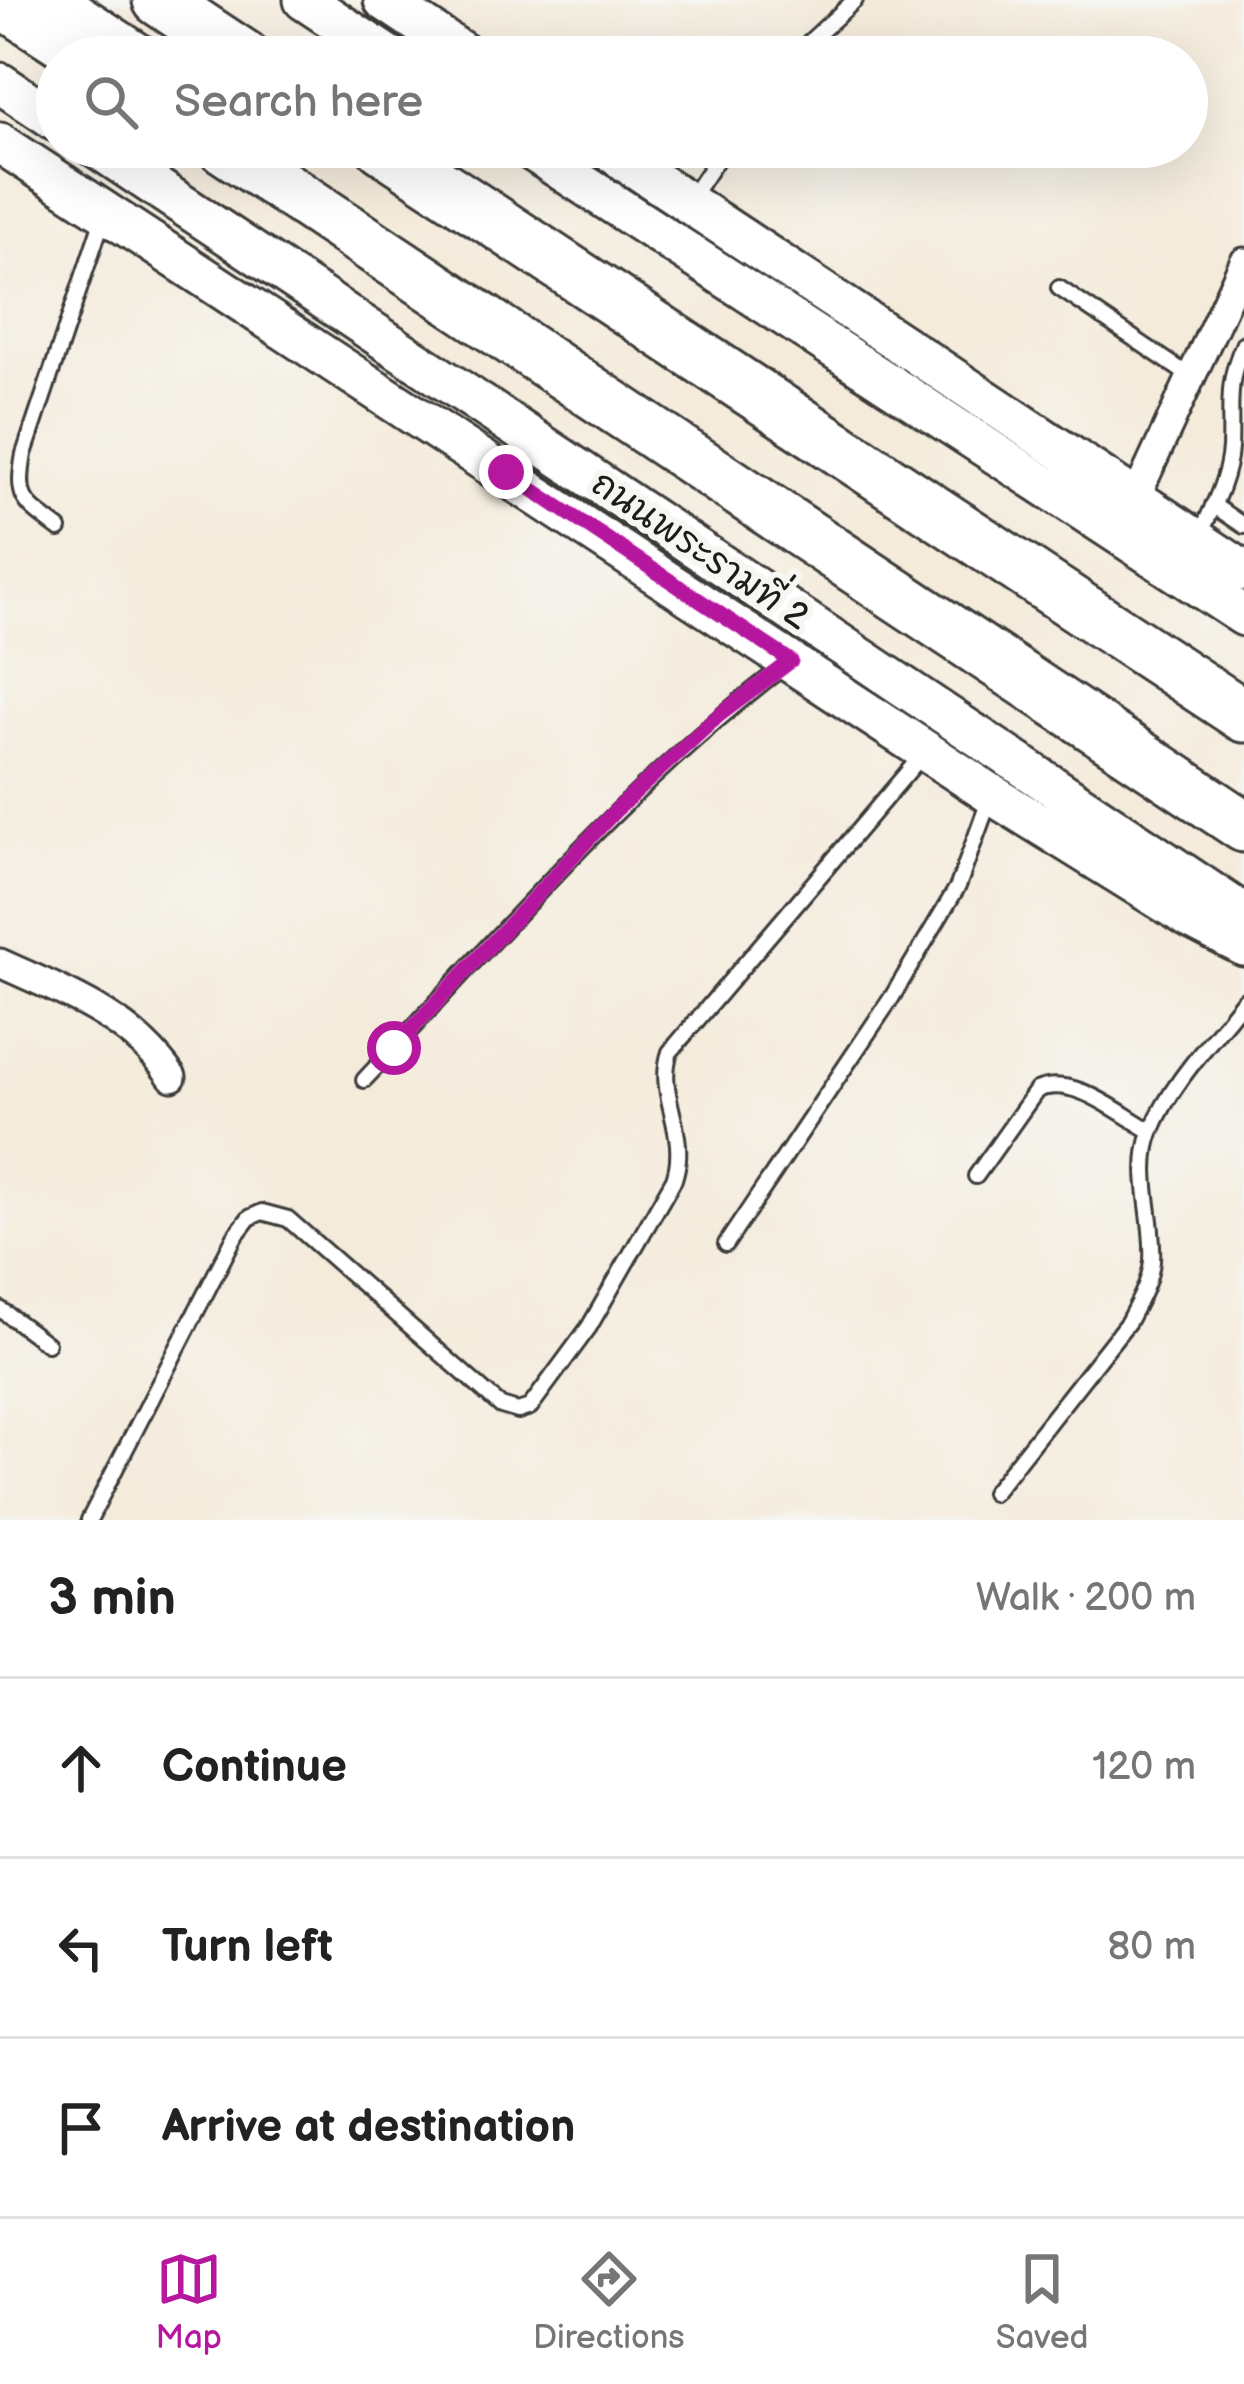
<!DOCTYPE html>
<html lang="en">
<head>
<meta charset="utf-8">
<style>
	:root { --surface:#fff; --page:#f2f2f2; --text:#222; --muted:#767676; --line:#e0e0e0; --accent:#b5179e }
	body { margin:0; font-family:"Balsamiq Sans","Playpen Sans Thai",sans-serif; background:var(--page); color:var(--text) }
	.stop { position:absolute; width:36px; height:36px; margin:-27px; border:9px solid #b5179e; border-radius:50%; background:#fff }
	.stop.end { background:#b5179e; border-color:#fff; box-shadow:0 3px 12px #0008 }
	.list { margin:0; padding:0; list-style:none }
	h2 { display:flex; justify-content:space-between; align-items:center; height:156px; margin:0; padding:0 48px; font-size:51px }
	h2 small { font-size:39px; font-weight:400; color:var(--muted) }
	.list li { display:grid; grid-template-columns:78px 1fr auto; gap:36px; align-items:center; box-sizing:border-box; height:180px; padding:0 48px; border-top:3px solid var(--line) }
	.list b { display:block; font-size:45px; white-space:nowrap }
	.list em { font-size:39px; font-style:normal; color:var(--muted) }
	.icon { flex:none; width:66px; height:66px; fill:none; stroke:currentColor; stroke-width:2; stroke-linecap:round; stroke-linejoin:round }
	.map { position:relative; flex:none; width:1244px; height:1520px; overflow:hidden }
	.search { position:absolute; background:var(--surface); box-shadow:0 12px 48px #0002; left:36px; right:36px; top:36px; height:132px; display:flex; align-items:center; gap:30px; box-sizing:border-box; padding:0 42px; border-radius:66px; color:var(--muted); font-size:45px }
	.sheet { height:696px; background:var(--surface) }
	nav { display:flex; justify-content:space-around; align-items:center; box-sizing:border-box; height:168px; border-top:3px solid var(--line); background:var(--surface); font-size:33px; color:var(--muted) }
	nav a { display:grid; justify-items:center; gap:6px }
	nav .on { color:var(--accent) }
	.map>svg:first-child { display:block }
	.lines { fill:none; stroke-linecap:round; stroke-linejoin:round }
	.lane-casing { stroke:#3c3b39; stroke-width:20 }
	.street-casing { stroke:#3c3b39; stroke-width:33 }
	.secondary-casing { stroke:#3c3b39; stroke-width:45 }
	.highway-casing { stroke:#3c3b39; stroke-width:57 }
	.lane { stroke:#fff; stroke-width:14 }
	.street { stroke:#fff; stroke-width:27 }
	.secondary { stroke:#fff; stroke-width:39 }
	.highway { stroke:#fff; stroke-width:51 }
	.route { stroke:#b5179e; stroke-width:15 }
	.labels { text-anchor:middle; stroke-width:12; stroke-linejoin:round; paint-order:stroke }
	.street-label { font-size:36px; fill:#1c1c1c; stroke:#f6f6f2 }
</style>
</head>
<body>
<div class="map">
<svg width="1244" height="1520" viewBox="0 0 1244 1520">
	<rect width="100%" height="100%" fill="#f6f6f2"/>
	<filter id="ink" filterUnits="userSpaceOnUse"><feTurbulence type="fractalNoise" baseFrequency=".00833" numOctaves="2"/><feDisplacementMap in="SourceGraphic" scale="24" xChannelSelector="R" yChannelSelector="G"/><feConvolveMatrix kernelMatrix="1 2 1 2 8 2 1 2 1" color-interpolation-filters="sRGB"/></filter>
	<filter id="wash" filterUnits="userSpaceOnUse"><feTurbulence type="fractalNoise" baseFrequency=".004" numOctaves="4" result="noise"/><feDisplacementMap in="SourceGraphic" scale="48" xChannelSelector="R" yChannelSelector="G"/><feGaussianBlur stdDeviation="2.7" result="paint"/><feColorMatrix in="noise" values="0 0 0 0 0 0 0 0 0 0 0 0 0 0 0 0 0 1.4 0 .05"/><feComposite in="paint" operator="in"/></filter>
	<g filter="url(#wash)">
		<rect width="100%" height="100%" fill="#f4ebdb"/>
	</g>
	<g filter="url(#ink)">
		<g class="lines">
			<g class="lane-casing">
				<path id="lane" d="M793 57 855 0
					M691 198 725 147
					M1059 288 1191 377
					M1213 505 1244 526
					M59 529C23 502 16 500 24 454L103 218
					M1198 539C1211 510 1228 480 1230 448 1232 405 1225 385 1244 343
					M364 1080C500 936 628 783 787 664
					M976 1176 1037 1090C1074 1074 1118 1113 1151 1131
					M726 1244 892 997 958 886 990 798
					M0 1309 47 1344
					M993 1493 1128 1322C1138 1303 1150 1283 1152 1261 1155 1218 1135 1171 1152 1130 1171 1083 1213 1040 1244 1000
					M89 1520 235 1236 249 1218 262 1212 288 1219 501 1406 518 1411 530 1407 589 1327 674 1179C690 1132 655 1095 670 1052L923 754"/>
			</g>
			<g class="street-casing">
				<path id="street" d="M1135 499 1244 262
					M0 963C65 993 130 1016 172 1077"/>
			</g>
			<g class="secondary-casing">
				<path id="secondary" d="M304 0 390 57
					M384 0 469 57
					M0 83 57 121
					M0 143 991 794 1190 918 1244 946
					M96 147 1244 914
					M526 147 1244 616
					M604 147 1244 571"/>
			</g>
			<g class="highway-casing">
				<path id="highway" d="M0 0 66 43
					M46 0 133 57
					M159 0 245 57
					M223 147 1244 826
					M382 147 1244 716"/>
			</g>
			<use href="#lane" class="lane"/>
			<use href="#street" class="street"/>
			<use href="#secondary" class="secondary"/>
			<use href="#highway" class="highway"/>
		</g>
	</g>
	<g class="lines" filter="url(#ink)">
		<path class="route" d="M394 1048 616 810 718 716 791 661 506 472"/>
	</g>
	<g class="labels">
		<g class="street-label">
			<text transform="translate(701 549) rotate(34)" y="13">ถนนพระรามที่ 2</text>
		</g>
	</g>
</svg>
<div class="stop" style="left:394px;top:1048px"></div>
<div class="stop end" style="left:506px;top:472px"></div>
<div class="search"><svg class="icon" aria-label="search" viewBox="0 0 24 24"><circle cx="10" cy="10" r="6"/><path d="M15 15l6 6"/></svg>Search here</div>
</div>
<section class="sheet">
<h2>3 min<small>Walk · 200 m</small></h2>
<ul class="list">
<li><svg class="icon" aria-label="ahead" viewBox="0 0 24 24"><path d="M12 20V5M6 11l6-6 6 6"/></svg><div><b>Continue</b></div><em>120 m</em></li>
<li><svg class="icon" aria-label="left" viewBox="0 0 24 24"><path d="M17 20v-9H6M10 6l-5 5 5 5"/></svg><div><b>Turn left</b></div><em>80 m</em></li>
<li><svg class="icon" aria-label="arrive" viewBox="0 0 24 24"><path d="M6 21V4h12l-3 4 3 4H6"/></svg><div><b>Arrive at destination</b></div></li>
</ul>
</section>
<nav>
<a class="on"><svg class="icon" aria-label="map" viewBox="0 0 24 24"><path d="M3 6l6-2 6 2 6-2v14l-6 2-6-2-6 2zM9 4v14M15 6v14"/></svg>Map</a>
<a><svg class="icon" aria-label="directions" viewBox="0 0 24 24"><path d="M12 3l9 9-9 9-9-9zM9 14v-3h6M13 9l2 2-2 2"/></svg>Directions</a>
<a><svg class="icon" aria-label="saved" viewBox="0 0 24 24"><path d="M7 4h10v16l-5-4-5 4z"/></svg>Saved</a>
</nav>
</body>
</html>
